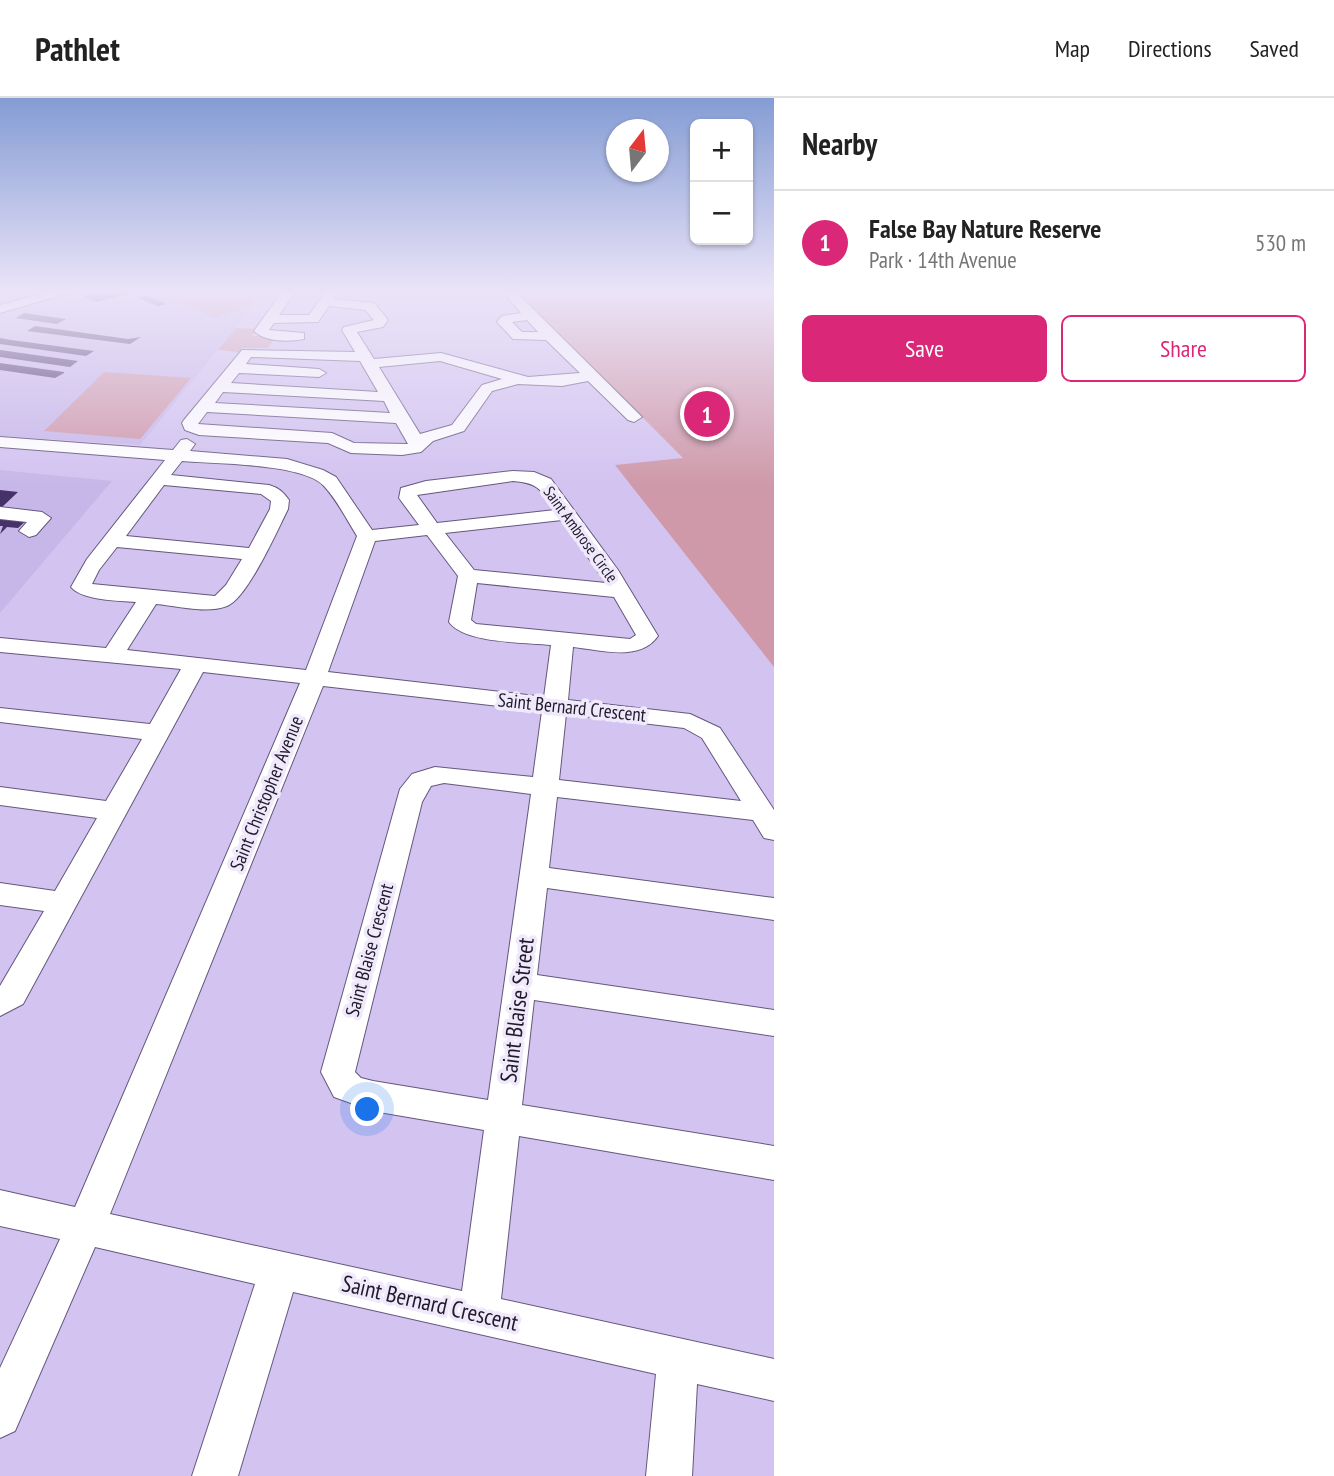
<!DOCTYPE html>
<html lang="en">
<head>
<meta charset="utf-8">
<style>
	:root { --surface:#fff; --page:#f2f2f2; --text:#222; --muted:#767676; --line:#e0e0e0; --accent:#db2777 }
	body { margin:0; font-family:"PT Sans Narrow",sans-serif; background:var(--page); color:var(--text) }
	.controls { position:absolute; right:21px; top:21px; display:grid; overflow:hidden; border-radius:10px; box-shadow:0 2px 5px #0004 }
	.controls button { width:63px; height:63px; display:grid; place-items:center; padding:0; border:0; border-bottom:2px solid var(--line); background:var(--surface); color:var(--text); font:35px sans-serif }
	.compass { position:absolute; left:606px; top:21px; width:63px; height:63px; border-radius:50%; background:var(--surface); box-shadow:0 2px 5px #0004; rotate:16deg }
	.you { position:absolute; left:368px; top:1012px; width:24px; height:24px; margin:-18px; border:5px solid #fff; border-radius:50%; background:#1a73e8; box-shadow:0 0 0 10px #1a73e833 }
	.badge { display:grid; place-items:center; width:46px; height:46px; border-radius:50%; background:var(--accent); color:#fff; font-size:23px; font-weight:700 }
	.pin { position:absolute; translate:-50% -50%; border:4px solid #fff; box-shadow:0 2px 7px #0006 }
	.list { margin:0; padding:0; list-style:none }
	h2 { display:flex; justify-content:space-between; align-items:center; height:91px; margin:0; padding:0 28px; font-size:30px }
	h2 small { font-size:23px; font-weight:400; color:var(--muted) }
	.list li { display:grid; grid-template-columns:46px 1fr auto; gap:21px; align-items:center; box-sizing:border-box; height:105px; padding:0 28px; border-top:2px solid var(--line) }
	.list b { display:block; font-size:26px; white-space:nowrap }
	.list p { margin:0; font-size:23px; white-space:nowrap; color:var(--muted) }
	.list em { font-size:23px; font-style:normal; color:var(--muted) }
	.actions { display:flex; gap:14px; padding:21px 28px }
	.actions a { flex:1; padding:16px 0; border:2px solid var(--accent); border-radius:10px; text-align:center; font-size:24px; color:var(--accent) }
	.actions .main { background:var(--accent); color:#fff }
	.map { position:relative; flex:none; width:774px; height:1378px; overflow:hidden }
	header { display:flex; align-items:center; gap:42px; box-sizing:border-box; height:98px; padding:0 35px; background:var(--surface); border-bottom:2px solid var(--line) }
	header strong { font-size:33px }
	nav { display:flex; gap:38px; margin-inline-start:auto; font-size:24px }
	main { display:flex }
	aside { flex:1; background:var(--surface) }
	.map>svg:first-child { display:block }
	.built { fill:#c7b7e9 }
	.green { fill:#cf99a9 }
	.building { fill:#473169 }
	.lines { fill:none; stroke-linecap:round; stroke-linejoin:round }
	.minor-casing { stroke:#64577d; stroke-width:2 }
	.minor { fill:#fff; fill-rule:evenodd }
	.labels { text-anchor:middle; stroke-width:7; stroke-linejoin:round; paint-order:stroke }
	.far-street-label { font-size:16px; fill:#1f1a2a; stroke:#efe9fb }
	.street-label { font-size:19px; fill:#1f1a2a; stroke:#efe9fb }
	.near-street-label { font-size:23px; fill:#1f1a2a; stroke:#efe9fb }
</style>
</head>
<body>
<header>
<strong>Pathlet</strong>
<nav><a>Map</a><a>Directions</a><a>Saved</a></nav>
</header>
<main>
<div class="map">
<svg width="774" height="1378" viewBox="0 0 774 1378">
	<rect width="100%" height="100%" fill="#d2c3f0"/>
	<path class="built" d="M82 194H265L140 347 0 338V215Z
		M0 372 112 383 0 515Z"/>
	<path class="green" d="M262 194 248 209 215 220 153 195Z
		M518 194H774V569L615 367 683 360Z
		M236 230 256 231 252 238 275 239 268 250H242L239 254 218 252Z
		M104 274 191 280 140 341 44 333Z"/>
	<path class="building" d="M96 194H131V195L96 204 83 198Z
		M146 198 167 206 158 208 138 200Z
		M24 215 66 221 57 226 16 220Z
		M35 228 128 241 141 239 130 246 27 233Z
		M0 240 11 242 94 253 86 258 0 246Z
		M0 252 78 263 70 269 0 259Z
		M0 265 64 274V275L55 280 0 272Z
		M0 392 18 394 0 411Z
		M0 418 28 421 18 430 7 429 0 436 3 428H0Z"/>
	<g class="lines">
		<g class="minor-casing">
			<path id="minor" d="M49 194H71L0 215V207Z
				M282 194H295L279 217H309L325 194H338L334 201 374 205 388 222 383 229 357 234 374 261 441 255 528 279 580 275 546 242 513 241 497 224 502 218 521 215 503 194H516L642 319 634 324 628 322 588 283 562 288 518 286 492 293 464 333 433 343 421 354 402 357 351 355 328 345 199 337 185 332 182 325 184 322 242 252 355 254 342 232 344 229 374 222 365 212 329 208 318 224 274 225 269 232 304 235V241C289 244 265 244 254 233ZM527 222 538 234H522L512 224ZM251 259 360 263 378 294 231 285 239 275 319 279 326 275 319 271 246 266ZM440 263 502 281 482 287 452 327 420 336 379 269ZM223 294 384 303 390 315 215 305ZM207 314 396 325 408 346 354 345 332 335 198 326Z
				M0 339 173 352 181 342 187 341 195 346 190 353 287 361 323 372 336 379 372 432 419 427 399 400 401 390 426 383 513 373 534 374 551 381 618 472 658 538C640 564 601 552 573 549L568 602 690 616 720 630 774 712V742L764 740 753 722 557 699 549 770 774 800V822L547 790 537 877 774 912V938L534 902 522 1007 774 1048V1082L519 1038 501 1201 774 1261V1303L697 1286 692 1378H646L656 1276 293 1194 238 1378H192L255 1186 95 1149 15 1333 0 1340V1270L60 1141 0 1128V1092L75 1109 300 585 203 574 23 906 0 918V888L44 813 0 807V785L55 793 97 720 0 707V689L106 703 142 641 0 624V610L150 626 181 571 0 554V540L106 550 136 504C119 503 81 502 71 489L87 461 165 362 0 349ZM182 363C214 366 303 365 324 388 337 402 347 422 357 438L306 572 127 552 156 506C178 508 206 516 227 508 247 501 278 431 288 411L289 402C283 394 279 390 269 387L171 377ZM513 383C539 385 541 392 555 412L437 425 417 397ZM164 387 261 396 271 403 270 411 249 450 126 438ZM562 422 606 485 474 472 445 435ZM427 437 458 478 449 524C465 546 525 544 551 547L544 599 328 574 375 443ZM117 449 242 461 226 487 215 498 92 486 99 472ZM477 485 614 499 636 537 630 541 476 526 471 522ZM323 588 542 613 533 679 435 669 412 676 400 691 321 974 334 999 373 1013 484 1032 462 1193 110 1116ZM566 616 684 630 702 640 741 703 559 682ZM444 685 531 696 488 1002 373 983 361 980 355 974 422 704 431 688Z
				M0 409 42 414 51 420 36 437 29 439 19 433 27 424 0 421Z"/>
		</g>
		<use href="#minor" class="minor"/>
	</g>
	<linearGradient id="sky" x2="0" y2="1"><stop stop-color="#849cd4"/><stop offset="0.5" stop-color="#ebe4f8"/><stop offset="1" stop-color="#ebe4f8" stop-opacity="0"/></linearGradient>
	<rect width="774" height="387" fill="url(#sky)"/>
	<g class="labels">
		<g class="far-street-label">
			<text transform="translate(581 436) rotate(54)" y="6">Saint Ambrose Circle</text>
		</g>
		<g class="street-label">
			<text transform="translate(572 609) rotate(6)" y="7">Saint Bernard Crescent</text>
			<text transform="translate(266 695) rotate(-68)" y="7">Saint Christopher Avenue</text>
			<text transform="translate(369 852) rotate(-75)" y="7">Saint Blaise Crescent</text>
		</g>
		<g class="near-street-label">
			<text transform="translate(517 912) rotate(-83)" y="8">Saint Blaise Street</text>
			<text transform="translate(430 1205) rotate(13)" y="8">Saint Bernard Crescent</text>
		</g>
	</g>
</svg>
<div class="controls">
<button>+</button>
<button>−</button>
</div>
<svg class="compass" viewBox="-18 -18 36 36"><path d="M0-13l5 13h-10z" fill="#e53935"/><path d="M0 13l5-13h-10z" fill="#767676"/></svg>
<div class="you"></div>
<div class="pin badge" style="left:707px;top:316px">1</div>
</div>
<aside>
<h2>Nearby<small></small></h2>
<ul class="list">
<li><span class="badge">1</span><div><b>False Bay Nature Reserve</b><p>Park · 14th Avenue</p></div><em>530 m</em></li>
</ul>
<div class="actions"><a class="main">Save</a><a>Share</a></div>
</aside>
</main>
</body>
</html>
